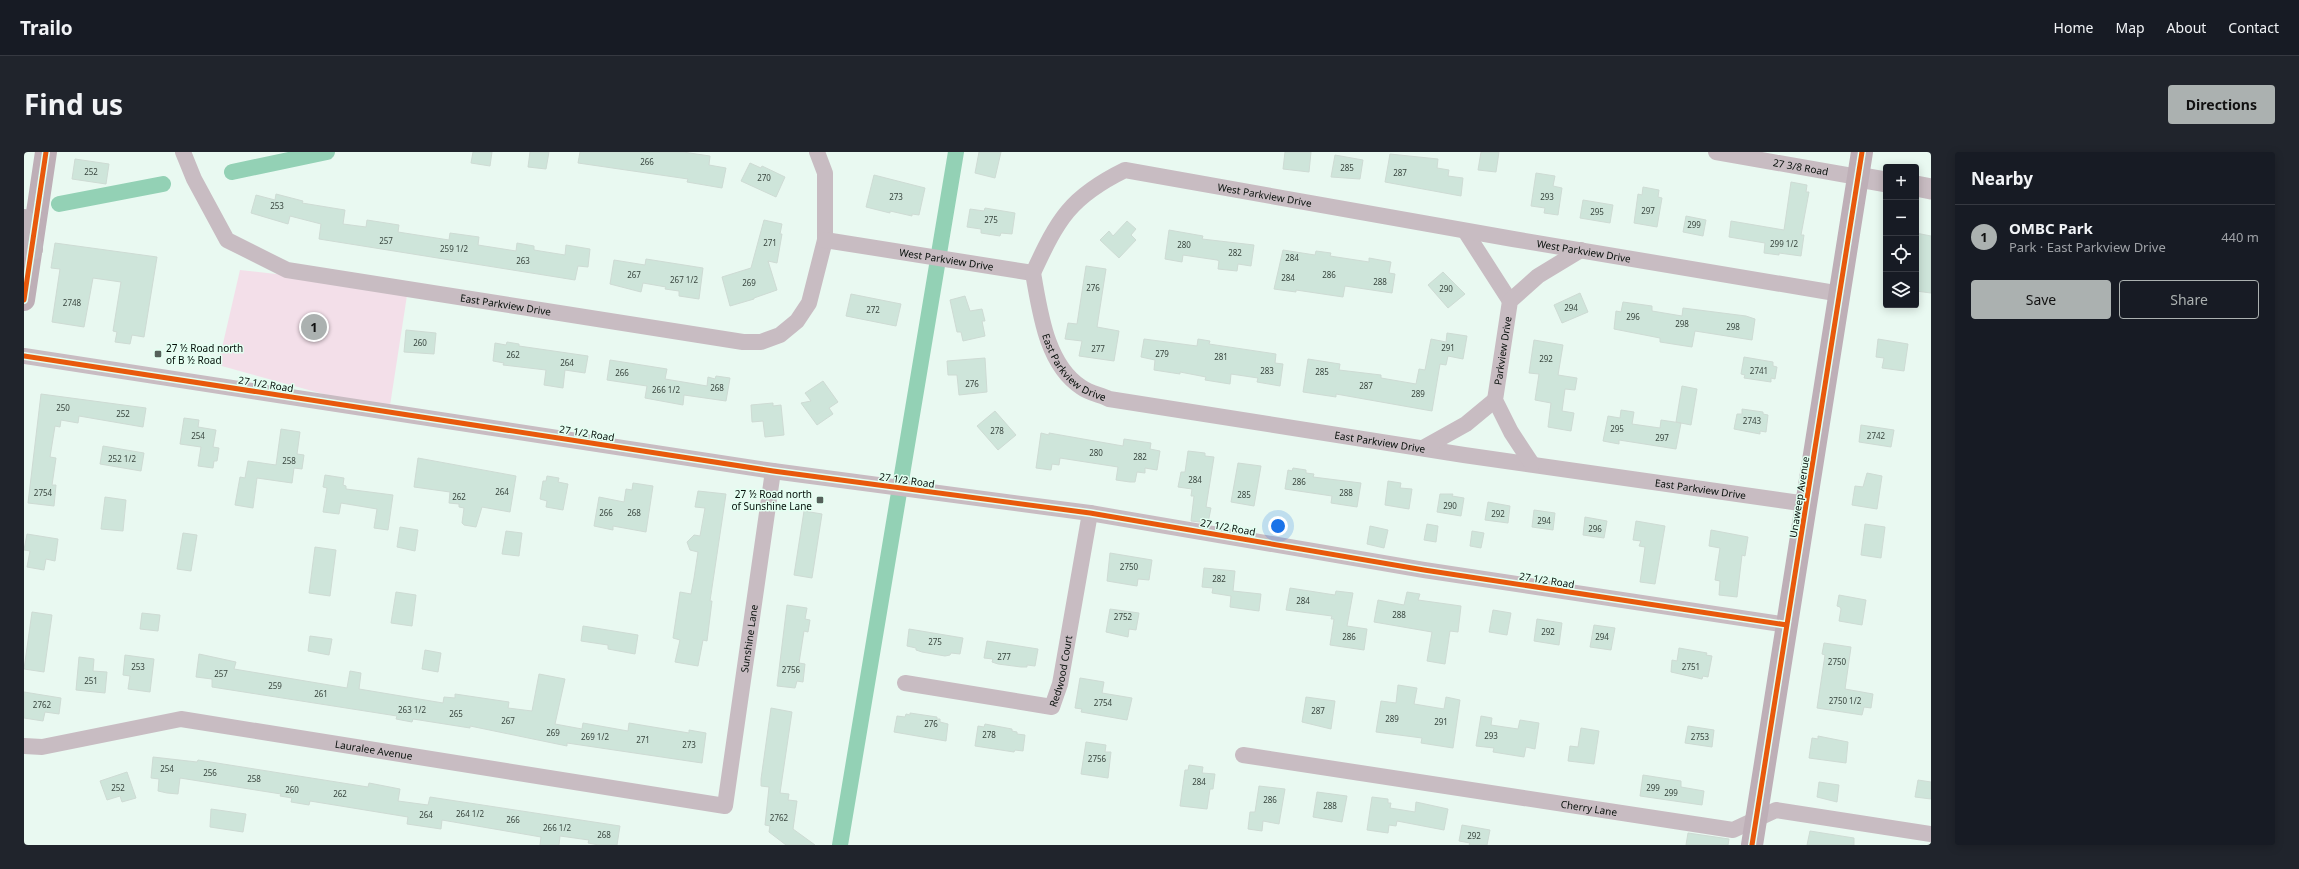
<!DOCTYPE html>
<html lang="en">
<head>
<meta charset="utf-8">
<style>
	:root { --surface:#171b24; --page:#20242c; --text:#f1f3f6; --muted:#9ea1a6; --line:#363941; --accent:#abb1b0 }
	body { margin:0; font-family:"Noto Sans",sans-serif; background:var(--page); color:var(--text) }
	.controls { position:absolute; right:12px; top:12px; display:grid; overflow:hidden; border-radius:4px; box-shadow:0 2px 10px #0003 }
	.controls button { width:36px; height:36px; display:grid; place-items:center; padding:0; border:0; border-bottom:1px solid var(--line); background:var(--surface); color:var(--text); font:20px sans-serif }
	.you { position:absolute; left:1254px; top:374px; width:14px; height:14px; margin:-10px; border:3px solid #fff; border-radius:50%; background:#1a73e8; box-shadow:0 0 0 6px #1a73e833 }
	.badge { display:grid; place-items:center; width:26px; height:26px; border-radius:50%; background:var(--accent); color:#111; font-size:13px; font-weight:700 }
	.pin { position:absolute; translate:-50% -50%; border:2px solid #fff; box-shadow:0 1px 4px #0006 }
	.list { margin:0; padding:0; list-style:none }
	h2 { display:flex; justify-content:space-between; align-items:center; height:52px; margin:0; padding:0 16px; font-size:17px }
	h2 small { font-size:13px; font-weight:400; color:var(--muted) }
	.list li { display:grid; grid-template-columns:26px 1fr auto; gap:12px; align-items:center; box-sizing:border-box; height:64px; padding:0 16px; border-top:1px solid var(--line) }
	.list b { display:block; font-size:15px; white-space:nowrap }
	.list p { margin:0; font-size:13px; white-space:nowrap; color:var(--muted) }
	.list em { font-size:13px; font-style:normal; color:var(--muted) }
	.actions { display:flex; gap:8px; padding:12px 16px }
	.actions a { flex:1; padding:9px 0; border:1px solid var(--accent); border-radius:4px; text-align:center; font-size:14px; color:var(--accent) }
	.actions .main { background:var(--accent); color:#111 }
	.icon { flex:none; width:22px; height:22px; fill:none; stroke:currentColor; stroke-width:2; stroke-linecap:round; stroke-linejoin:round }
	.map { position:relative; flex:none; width:1907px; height:693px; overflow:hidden; border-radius:4px }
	header { display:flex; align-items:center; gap:24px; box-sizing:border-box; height:56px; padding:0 20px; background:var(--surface); border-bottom:1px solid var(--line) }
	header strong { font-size:19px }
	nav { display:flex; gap:22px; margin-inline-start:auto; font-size:14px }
	.intro { display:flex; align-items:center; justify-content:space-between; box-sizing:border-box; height:96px; padding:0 24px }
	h1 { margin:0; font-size:28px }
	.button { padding:10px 18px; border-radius:4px; background:var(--accent); color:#111; font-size:14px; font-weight:700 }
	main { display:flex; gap:24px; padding:0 24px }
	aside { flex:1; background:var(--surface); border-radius:4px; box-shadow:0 2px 10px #0003 }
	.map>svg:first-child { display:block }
	.green { fill:#f3dfe9 }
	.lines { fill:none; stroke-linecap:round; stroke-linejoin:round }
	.canal { stroke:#93d1b5; stroke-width:16 }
	.building { fill:#cee5da; stroke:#cedbd4 }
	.minor { stroke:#c8bcc2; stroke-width:16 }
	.tertiary { stroke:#c8bcc2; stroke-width:21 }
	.secondary { stroke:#beafb7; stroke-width:22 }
	.trunk { stroke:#beb4ba; stroke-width:22 }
	.cycleway-casing { stroke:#e3fff1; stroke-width:8 }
	.cycleway { stroke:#e8590c; stroke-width:5 }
	.poi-dot { fill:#55605a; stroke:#e3fff1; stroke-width:1.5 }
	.labels { text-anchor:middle; stroke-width:3; stroke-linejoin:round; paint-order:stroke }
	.number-label { font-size:8px; fill:#38453e }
	.street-label { font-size:10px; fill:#050e09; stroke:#e3fff1 }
	.poi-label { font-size:10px; fill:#050e09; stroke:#e3fff1; text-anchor:start }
</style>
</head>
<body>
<header>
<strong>Trailo</strong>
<nav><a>Home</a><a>Map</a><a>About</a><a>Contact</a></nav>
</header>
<div class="intro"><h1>Find us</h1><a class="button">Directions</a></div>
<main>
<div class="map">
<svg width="1907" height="693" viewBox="0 0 1907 693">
	<rect width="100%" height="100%" fill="#e9f9f1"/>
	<path class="green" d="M216 118 384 137 365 260 194 213Z"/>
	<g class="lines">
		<path class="canal" d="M208 20 303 0
			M35 52 139 32
			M816 693 932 0"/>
	</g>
	<path class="building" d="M449 0H468L466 14 447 11Z
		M506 0H525L522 17 504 15Z
		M556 0H659L686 4 685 13 702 16 698 36 663 30 664 27 554 11Z
		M955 0H977L971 26 951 21Z
		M1261 0H1287L1285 20 1259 17Z
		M1457 0H1475L1472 20 1454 18Z
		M1366 2 1414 7 1413 16 1425 18 1424 24 1439 26 1437 44 1361 30Z
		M1311 3 1339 8 1336 27 1307 25Z
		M51 7 85 12 82 32 48 27Z
		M726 11 737 16 738 14 761 25 752 45 717 29Z
		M1512 21 1531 24 1529 34 1538 36 1534 63 1520 61 1521 56 1507 54Z
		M850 23 901 36 895 63 888 62V64L866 59V61L842 55Z
		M1767 30 1783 33 1782 40H1785L1777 83H1780L1777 104 1755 101V103L1740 101 1741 91 1705 85 1707 69 1760 78Z
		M1619 35 1635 38 1634 45 1638 46 1633 75 1610 71 1614 42 1618 43Z
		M252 42 279 49 278 51 321 58 319 72 342 75 343 68 375 73 374 80 425 88 426 81 455 85 454 93 492 99 493 91 510 94V98L541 103 542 93 566 97 564 115 554 114 551 128 295 87 297 72 266 64 264 72 227 61 232 43 251 48Z
		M1559 48 1589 53 1586 71 1556 66Z
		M961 56 991 61 988 82 977 81 976 84 957 81V77L943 75 946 57 960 59Z
		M1662 64 1682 68 1679 84 1659 80Z
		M740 68 758 72 756 82H758L753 111 744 109 753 138 730 146V147L706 154 698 125 727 116Z
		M1103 69 1112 77 1107 83 1112 88 1095 106 1076 88 1085 79 1089 84Z
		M1145 78 1179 84 1178 87 1230 93 1227 114 1214 112 1213 119 1194 117 1195 109 1193 108 1159 103 1158 110 1141 107Z
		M1892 81 1907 84V141L1892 139Z
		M31 91 133 105 120 185 108 183 106 192 91 190 93 180 89 179 97 130 69 126 60 175 28 170 36 117 27 116Z
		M1259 98 1291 103 1292 99 1307 101 1306 104 1345 110V106L1367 110 1365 121 1371 122 1368 141 1321 134 1319 145 1272 138V140L1250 137Z
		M622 107 679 116 675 147 655 144V139L641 137 642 135 619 131 617 140 586 132 590 108 621 113Z
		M1062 114 1082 117 1073 175 1095 179 1090 209 1055 204 1058 189 1041 187 1044 171 1053 172Z
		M1419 120 1441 142 1424 156 1404 133Z
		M1556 141 1564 160 1538 171 1530 153Z
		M827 142 877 152 872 174 822 164Z
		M941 144 946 159 958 157 961 169H958L961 184 939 189 937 180H933L926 148Z
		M1599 150 1628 154V159L1658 164 1659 156 1722 164 1731 167 1728 188 1671 179 1668 195 1636 190V186L1590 177 1592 159 1597 160Z
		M382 178 412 181 410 202 380 200Z
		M1423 181 1443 184 1439 207 1424 204 1422 213 1416 212 1408 259 1312 242V245L1279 240 1284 207 1316 212 1315 218 1357 223V226L1392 232 1395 217 1401 218 1407 187 1422 190Z
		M1120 187 1173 194 1174 187 1186 189 1185 192 1252 202 1251 211 1259 212 1256 234 1233 230 1234 226 1207 222 1206 232 1181 228 1182 225 1156 220V222L1130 218 1131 208 1117 205Z
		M1854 187 1884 192 1880 219 1858 216 1860 206 1852 205Z
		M1510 188 1539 193 1534 223 1553 226 1551 238 1541 237 1538 259 1550 261 1547 279 1524 275 1527 251 1511 248 1515 222 1505 221Z
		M483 190 495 192V194L564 204 561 221 541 218 539 236 520 233 522 218 479 213 480 211 469 209 471 191 482 193Z
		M1720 205 1749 210V214L1753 215 1751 227 1747 226V230L1720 226 1721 223 1717 222Z
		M961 206 963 240 935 243 933 223H924L923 209Z
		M586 208 643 217 641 227 683 234 684 225 691 227 692 224 706 226 702 249 660 243 659 253 621 246 623 234 583 228Z
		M799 229 814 250 805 256 809 262 793 273 777 251 787 249 781 241Z
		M1658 234 1673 237 1667 273 1652 270Z
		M17 242 122 256 119 275 55 264 54 271 37 268 36 275 31 274 26 305 32 306 28 333H32L30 354 4 351Z
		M749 251V254L757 253 760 283 741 285 739 269 728 270 727 253Z
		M1718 257 1739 260V262L1744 263 1742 280 1736 279V282L1710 277 1713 262H1718Z
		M1597 258 1610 260 1608 272 1636 276 1637 268 1657 271 1652 297 1595 288V292L1579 289 1584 264 1596 266Z
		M971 259 992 283 974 298 953 274Z
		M160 266 175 268 174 275 192 278 189 295 195 296 193 309H190L189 316 174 314 177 295 156 292Z
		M1837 273 1870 278 1867 295 1835 290Z
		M257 277 276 280 273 302 280 303 278 317 270 316 268 331 233 326 229 356 211 353 216 325 221 326 224 309 252 313Z
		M1017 281 1025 283V281L1099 294 1100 287 1127 291 1126 297 1136 299 1133 318 1121 316V321L1113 320 1111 330H1106L1092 328 1094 315 1036 306 1035 313 1028 312 1027 318 1012 316Z
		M79 294 120 301 117 319 76 312Z
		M1164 299 1181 301V304L1190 305 1182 355 1187 356 1184 371 1167 369 1170 344H1167L1168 337 1154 335 1157 320H1161Z
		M394 306 492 324 486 360 458 355 452 375 440 373 438 371 440 356 435 355V352L425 351 426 340 390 335Z
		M1214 311 1237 314 1230 354 1207 350Z
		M1269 316 1282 318V321L1290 322 1289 325 1337 331 1333 355 1307 351 1308 344 1261 337 1264 318 1268 319Z
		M1843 321 1858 324 1853 357 1828 353 1831 334 1839 335Z
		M301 323 320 326 319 333 322 334V337L369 343 364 378 350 376 353 357 317 351 315 362 299 360 303 336 299 335Z
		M523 324 535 326 534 330 544 332 539 358 522 355 523 349 516 347 519 329H522Z
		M1364 329 1377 331 1376 336 1388 337 1385 357 1361 353Z
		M609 331 629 334 622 380 589 374V378L570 374 575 345 600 350 602 337 608 338Z
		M674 339 702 342 686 449H688L683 489 679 488 674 514 651 510 656 488 649 486 656 440 667 442 670 426 674 400 666 398 663 390 670 383 676 384 681 356 671 355Z
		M1416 342H1429L1428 344 1440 346 1437 364 1413 360Z
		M81 345 102 348 99 379 77 377Z
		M1464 350 1486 354 1484 371 1461 368Z
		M1510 358 1531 361 1529 378 1508 375Z
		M780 359 798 362 788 426 770 423Z
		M1561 365 1583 369 1580 386 1559 383Z
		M1612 369 1641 374 1631 432 1616 430 1621 395 1615 394 1617 389 1609 388Z
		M1403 372 1414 374 1412 390 1400 388Z
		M1841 372 1861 375 1857 406 1837 403Z
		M1346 374 1364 378 1360 396 1343 392Z
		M376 375 394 378 391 399 373 395Z
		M1687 378 1724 385 1721 404 1718 403 1713 445 1695 443 1696 429 1691 428 1696 396 1685 394Z
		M482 379 498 381 495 404 478 402Z
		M1448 379 1460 381 1457 396 1446 394Z
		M159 381 173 383 167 419 153 417Z
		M3 382 34 387 31 409 22 407 20 418 3 415 6 399 0 398Z
		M291 395 312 398 306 444 285 441Z
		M1086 401 1128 408 1125 428 1114 427 1113 434 1083 429Z
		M1180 416 1211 419 1209 439 1237 442 1235 459 1206 455 1207 444 1188 441 1189 436 1178 435Z
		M1266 436 1311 443 1312 439 1329 441 1323 474 1343 477 1340 498 1306 493 1310 467H1307L1308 464 1262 458Z
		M372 440 392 443 388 474 367 471Z
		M1383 440 1396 442 1394 448 1437 454 1434 480 1426 479 1421 512 1403 509 1408 480 1350 470 1354 448 1380 453Z
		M1815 443 1842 448 1838 473 1815 469 1817 457 1816 455 1813 454Z
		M763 453 783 456 781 467 786 468 784 480 780 479 775 511 781 512 779 530 773 529 771 536 753 534Z
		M1086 457 1115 461 1112 478 1105 477 1104 485 1082 480Z
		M1469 458 1487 461 1483 483 1465 480Z
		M8 460 28 463 20 520 0 517Z
		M118 461 136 463 134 479 116 477Z
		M1513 467 1538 471 1535 493 1510 489Z
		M1570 473 1591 476 1587 498 1566 495Z
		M559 474 614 483 611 502 584 497V493L557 489Z
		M885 477 939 486 936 502 927 501 926 503 921 504 898 500 892 498V496L883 494Z
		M286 484 308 487 305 503 284 499Z
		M963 489 1014 497 1011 514 1003 513V515H997L974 512 968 510 969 507 960 506Z
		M1800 491 1827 495 1821 537 1849 542 1847 556 1840 555 1838 563 1793 556 1801 503 1798 502Z
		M1655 496 1683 501 1682 503 1688 504 1684 525 1679 524 1678 527 1647 520 1648 508 1653 509Z
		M401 498 417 501 414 520 398 517Z
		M175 502 212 510 210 517 323 536 326 519 337 521 335 537 419 551 420 545 431 546V542L485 550 484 556 508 559 515 522 541 527 531 572 558 577 559 571 604 579 605 571 665 581V578L682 581 678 611 543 591V594L446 574V576L389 567 388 570 372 567 373 564 188 535V527L172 525Z
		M101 503 130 507 126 540 104 537 106 524 99 523Z
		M55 505 70 507 69 519 83 520 81 541 52 538Z
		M1056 526 1080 530 1078 541 1108 546 1103 568 1057 560 1058 557 1051 556Z
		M1374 533 1393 536 1390 552 1420 557 1422 545 1436 548 1429 596 1397 591 1398 586 1352 580 1357 549 1372 551Z
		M0 540 37 546 35 562 21 560 19 569 0 566Z
		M1282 545 1311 549 1307 577 1278 570Z
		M747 556 768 560 756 641 765 642 764 648 773 649 769 677 791 693H762L745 680 746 674 741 673 745 635 737 634V627Z
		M886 561 913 565V567H916V570L924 572 922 589 870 580 873 564 881 565 882 562 886 563Z
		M1457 564 1468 566 1467 573 1494 577 1496 568 1515 571 1511 597 1502 595 1500 605 1469 600 1470 596 1452 594Z
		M961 572 988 577V579L993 580V582L1001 583 999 599 991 598 990 600 951 594 954 574 960 575Z
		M1664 574 1690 578 1688 595 1661 591Z
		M1557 576 1575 579 1570 612 1544 609 1546 594 1554 595Z
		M1794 584 1824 590 1822 611 1785 606 1788 586 1794 587Z
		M1062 590 1082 593 1081 600H1087L1084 626 1057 622Z
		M129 605 173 610 174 608 344 635 345 631 376 637 374 649 404 653 406 645 596 674 593 693H575L564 691 565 688 536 684 535 693H516L517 685 418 668 417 677 383 672 384 665 286 649 285 653 267 650 268 646 256 644 257 642 156 626 154 642 143 641 134 639 135 627 127 626Z
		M1165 613 1179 615 1178 621 1191 622 1189 637H1186L1183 657 1156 654 1161 618H1164Z
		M103 620 112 646 98 650 96 644 83 648 76 629Z
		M1619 623 1657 629V635L1680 639 1678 653 1616 644Z
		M1894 628 1907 630V647L1891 645Z
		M1795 630 1815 633 1813 650 1793 645Z
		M1235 634 1261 637 1255 672 1239 669 1238 679 1224 677 1226 660H1231Z
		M1293 640 1323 644 1318 670 1289 665Z
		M1348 645 1364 647V651H1367L1366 656 1391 660 1392 650 1424 657 1420 678 1373 669 1372 674 1365 673 1364 681 1343 678Z
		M187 657 222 662 219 680 186 675Z
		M1438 673 1466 678 1463 693H1445L1446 691 1435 689Z
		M1786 679 1830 686V693H1783Z
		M1664 681 1705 687 1704 693H1662Z"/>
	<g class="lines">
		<g class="minor">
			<path id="s1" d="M159 0 170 27 203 88 263 118 719 190H737L756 183 773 169 785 151 801 88V21L793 0"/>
			<path id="s2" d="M1692 0 1834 25"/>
			<path d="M1441 79 1486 149"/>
			<path id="s3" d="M801 88 1009 121"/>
			<path id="s4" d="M1009 121C1034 67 1046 45 1101 18L1489 87 1817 142"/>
			<path id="s5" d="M1009 121C1016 159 1022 212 1057 235 1065 241 1077 243 1085 247L1440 303 1783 352"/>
			<path d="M0 204 749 319 1066 361 1400 418 1763 473"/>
			<path d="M1399 296 1442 272 1471 248"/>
			<path id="s6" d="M1508 312 1487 280 1471 248 1486 149 1514 124 1557 98"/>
			<path id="s7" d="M881 531 1028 555 1036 532 1066 361"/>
			<path id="s8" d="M0 594 18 595 157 567 701 654 749 319"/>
			<path id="s9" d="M1219 603 1709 678 1752 658 1907 682"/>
		</g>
		<path class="tertiary" d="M1834 25 1862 30
			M1892 34 1907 37"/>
		<path class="secondary" d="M0 148 22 0
			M1728 693 1838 0"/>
		<path class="trunk" d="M0 68 8 97"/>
		<g class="cycleway-casing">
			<path id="cycleway" d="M0 148 22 0
				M0 204 749 319 1066 361 1400 418 1763 473
				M1728 693 1838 0"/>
		</g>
		<use href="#cycleway" class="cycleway"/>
	</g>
	<g class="poi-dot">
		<rect x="130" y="198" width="8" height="8" rx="2"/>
		<rect x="792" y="344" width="8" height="8" rx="2"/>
	</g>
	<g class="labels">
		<g class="number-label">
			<text x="623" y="13">266</text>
			<text x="1323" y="19">285</text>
			<text x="67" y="23">252</text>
			<text x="1376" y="24">287</text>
			<text x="740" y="29">270</text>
			<text x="872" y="48">273</text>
			<text x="1523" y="48">293</text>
			<text x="253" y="57">253</text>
			<text x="1624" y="62">297</text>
			<text x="1573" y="63">295</text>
			<text x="967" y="71">275</text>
			<text x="1670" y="76">299</text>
			<text x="362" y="92">257</text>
			<text x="746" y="94">271</text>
			<text x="1760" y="95">299 1/2</text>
			<text x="1160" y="96">280</text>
			<text x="430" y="100">259 1/2</text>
			<text x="1211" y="104">282</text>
			<text x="1268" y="109">284</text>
			<text x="499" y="112">263</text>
			<text x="610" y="126">267</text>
			<text x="1305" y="126">286</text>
			<text x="1264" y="129">284</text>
			<text x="660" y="131">267 1/2</text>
			<text x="1356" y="133">288</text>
			<text x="725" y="134">269</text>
			<text x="1069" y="139">276</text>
			<text x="1422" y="140">290</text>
			<text x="48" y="154">2748</text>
			<text x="1547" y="159">294</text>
			<text x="849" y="161">272</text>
			<text x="1609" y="168">296</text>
			<text x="1658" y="175">298</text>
			<text x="1709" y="178">298</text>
			<text x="396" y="194">260</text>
			<text x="1424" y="199">291</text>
			<text x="1074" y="200">277</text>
			<text x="1138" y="205">279</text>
			<text x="489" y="206">262</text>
			<text x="1197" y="208">281</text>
			<text x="1522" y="210">292</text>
			<text x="543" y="214">264</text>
			<text x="1243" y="222">283</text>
			<text x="1735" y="222">2741</text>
			<text x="1298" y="223">285</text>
			<text x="598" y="224">266</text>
			<text x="948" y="235">276</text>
			<text x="1342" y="237">287</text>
			<text x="693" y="239">268</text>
			<text x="642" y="241">266 1/2</text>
			<text x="1394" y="245">289</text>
			<text x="39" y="259">250</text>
			<text x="99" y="265">252</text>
			<text x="1728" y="272">2743</text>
			<text x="1593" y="280">295</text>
			<text x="973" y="282">278</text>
			<text x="174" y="287">254</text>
			<text x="1852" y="287">2742</text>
			<text x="1638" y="289">297</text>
			<text x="1072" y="304">280</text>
			<text x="1116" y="308">282</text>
			<text x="98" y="310">252 1/2</text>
			<text x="265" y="312">258</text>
			<text x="1171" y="331">284</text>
			<text x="1275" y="333">286</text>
			<text x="478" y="343">264</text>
			<text x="19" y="344">2754</text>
			<text x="1322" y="344">288</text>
			<text x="1220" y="346">285</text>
			<text x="435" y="348">262</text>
			<text x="1426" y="357">290</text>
			<text x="582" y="364">266</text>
			<text x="610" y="364">268</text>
			<text x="1474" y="365">292</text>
			<text x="1520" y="372">294</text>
			<text x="1571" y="380">296</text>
			<text x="1105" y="418">2750</text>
			<text x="1195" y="430">282</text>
			<text x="1279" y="452">284</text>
			<text x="1375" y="466">288</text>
			<text x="1099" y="468">2752</text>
			<text x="1524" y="483">292</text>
			<text x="1325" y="488">286</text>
			<text x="1578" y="488">294</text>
			<text x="911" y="493">275</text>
			<text x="980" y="508">277</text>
			<text x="1813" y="513">2750</text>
			<text x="114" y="518">253</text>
			<text x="1667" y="518">2751</text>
			<text x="767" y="521">2756</text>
			<text x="197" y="525">257</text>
			<text x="67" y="532">251</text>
			<text x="251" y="537">259</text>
			<text x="297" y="545">261</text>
			<text x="1821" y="552">2750 1/2</text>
			<text x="1079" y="554">2754</text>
			<text x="18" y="556">2762</text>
			<text x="388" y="561">263 1/2</text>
			<text x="1294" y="562">287</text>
			<text x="432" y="565">265</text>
			<text x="1368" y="570">289</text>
			<text x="484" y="572">267</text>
			<text x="1417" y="573">291</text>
			<text x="907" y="575">276</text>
			<text x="529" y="584">269</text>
			<text x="965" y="586">278</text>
			<text x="1467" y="587">293</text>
			<text x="571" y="588">269 1/2</text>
			<text x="1676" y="588">2753</text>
			<text x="619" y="591">271</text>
			<text x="665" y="596">273</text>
			<text x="1073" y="610">2756</text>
			<text x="143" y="620">254</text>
			<text x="186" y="624">256</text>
			<text x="230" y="630">258</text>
			<text x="1175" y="633">284</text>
			<text x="94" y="639">252</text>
			<text x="1629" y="639">299</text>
			<text x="268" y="641">260</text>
			<text x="1647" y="644">299</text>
			<text x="316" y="645">262</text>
			<text x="1246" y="651">286</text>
			<text x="1306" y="657">288</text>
			<text x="446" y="665">264 1/2</text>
			<text x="402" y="666">264</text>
			<text x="755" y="669">2762</text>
			<text x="489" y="671">266</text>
			<text x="533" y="679">266 1/2</text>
			<text x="580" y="686">268</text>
			<text x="1450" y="687">292</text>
		</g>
		<g class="street-label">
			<text dy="4" stroke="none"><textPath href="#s2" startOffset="86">27 3/8 Road</textPath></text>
			<text dy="4" stroke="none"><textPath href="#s4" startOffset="284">West Parkview Drive</textPath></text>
			<text dy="4" stroke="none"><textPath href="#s4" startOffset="608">West Parkview Drive</textPath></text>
			<text dy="4" stroke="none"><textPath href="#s3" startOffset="123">West Parkview Drive</textPath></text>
			<text dy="4" stroke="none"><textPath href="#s1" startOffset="387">East Parkview Drive</textPath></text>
			<text dy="4" stroke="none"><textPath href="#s6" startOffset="124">Parkview Drive</textPath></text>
			<text dy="4" stroke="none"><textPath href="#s5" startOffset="108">East Parkview Drive</textPath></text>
			<text transform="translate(242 232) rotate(9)" y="4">27 1/2 Road</text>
			<text transform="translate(563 281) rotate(9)" y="4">27 1/2 Road</text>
			<text dy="4" stroke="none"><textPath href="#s5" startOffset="432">East Parkview Drive</textPath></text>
			<text transform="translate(883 328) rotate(8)" y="4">27 1/2 Road</text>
			<text dy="4" stroke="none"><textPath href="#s5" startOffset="756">East Parkview Drive</textPath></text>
			<text transform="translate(1775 345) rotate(-81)" y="4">Unaweep Avenue</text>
			<text transform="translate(1204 375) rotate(10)" y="4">27 1/2 Road</text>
			<text transform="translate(1523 428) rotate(9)" y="4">27 1/2 Road</text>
			<text dy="4" stroke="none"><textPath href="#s8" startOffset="880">Sunshine Lane</textPath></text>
			<text dy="4" stroke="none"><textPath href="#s7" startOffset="186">Redwood Court</textPath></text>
			<text dy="4" stroke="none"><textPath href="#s8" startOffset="355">Lauralee Avenue</textPath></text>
			<text dy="4" stroke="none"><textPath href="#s9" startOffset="350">Cherry Lane</textPath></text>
		</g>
		<g class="poi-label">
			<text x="142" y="200">27 ½ Road north<tspan x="142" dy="12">of B ½ Road</tspan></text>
			<text x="788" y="346" text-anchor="end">27 ½ Road north<tspan x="788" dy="12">of Sunshine Lane</tspan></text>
		</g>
	</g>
</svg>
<div class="controls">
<button>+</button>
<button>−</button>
<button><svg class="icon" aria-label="locate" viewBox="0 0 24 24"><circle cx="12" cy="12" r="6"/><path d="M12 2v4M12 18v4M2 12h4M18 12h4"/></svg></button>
<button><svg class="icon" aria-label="layers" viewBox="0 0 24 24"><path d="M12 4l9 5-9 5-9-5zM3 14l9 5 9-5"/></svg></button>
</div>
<div class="you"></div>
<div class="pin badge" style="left:290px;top:175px">1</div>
</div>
<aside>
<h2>Nearby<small></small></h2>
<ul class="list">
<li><span class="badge">1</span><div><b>OMBC Park</b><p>Park · East Parkview Drive</p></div><em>440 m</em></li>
</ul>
<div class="actions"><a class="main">Save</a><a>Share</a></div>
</aside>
</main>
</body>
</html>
